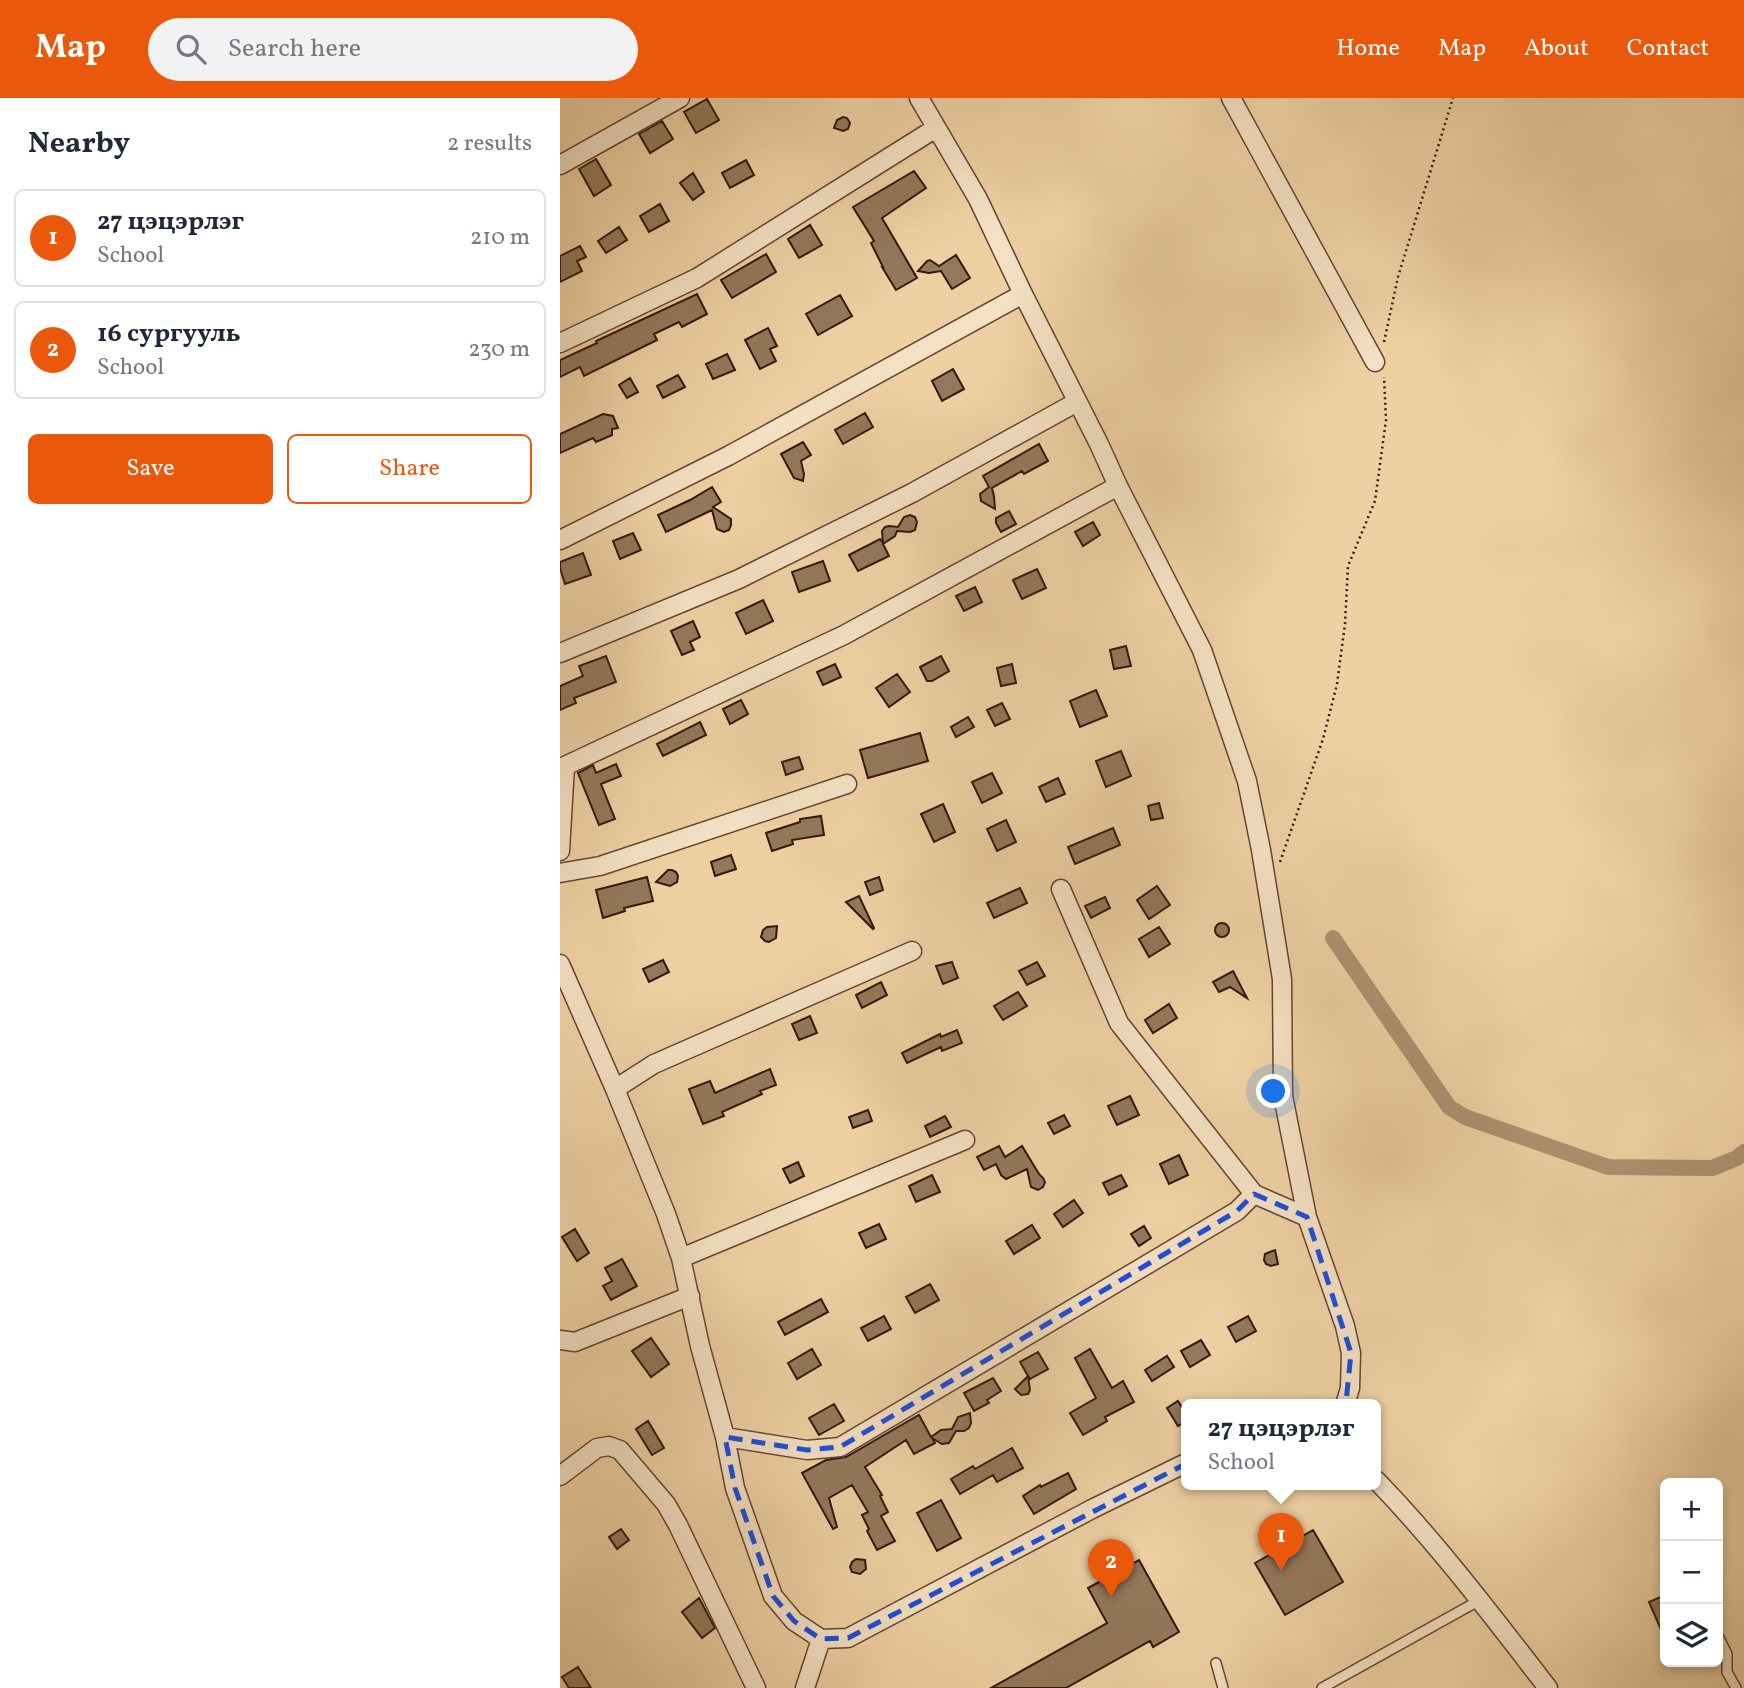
<!DOCTYPE html>
<html lang="en">
<head>
<meta charset="utf-8">
<style>
	:root { --surface:#fff; --page:#f2f2f3; --text:#1f2937; --muted:#747a83; --line:#e0e1e3; --accent:#ea580c }
	body { margin:0; font-family:Vollkorn,serif; background:var(--page); color:var(--text) }
	.controls { position:absolute; right:21px; bottom:21px; display:grid; overflow:hidden; border-radius:10px; box-shadow:0 4px 10px #0003 }
	.controls button { width:63px; height:63px; display:grid; place-items:center; padding:0; border:0; border-bottom:2px solid var(--line); background:var(--surface); color:var(--text); font:35px sans-serif }
	.you { position:absolute; left:714px; top:994px; width:24px; height:24px; margin:-18px; border:5px solid #fff; border-radius:50%; background:#1a73e8; box-shadow:0 0 0 10px #1a73e833 }
	.badge { display:grid; place-items:center; width:46px; height:46px; border-radius:50%; background:var(--accent); color:#fff; font-size:23px; font-weight:700 }
	.pin { position:absolute; translate:-50% -58px; filter:drop-shadow(0 2px 4px #0008) }
	.pin::after { content:''; position:absolute; top:37px; width:24px; height:21px; background:inherit; clip-path:polygon(0 0,100% 0,50% 100%) }
	.popup { position:absolute; left:621px; top:1301px; width:200px; height:91px; box-sizing:border-box; display:grid; place-content:center; border-radius:10px; background:var(--surface); filter:drop-shadow(0 2px 5px #0005); font-size:23px; white-space:nowrap; color:var(--muted) }
	.popup b { font-size:26px; color:var(--text) }
	.popup::after { content:''; position:absolute; left:50%; top:100%; margin-left:-14px; border:14px solid transparent; border-top-color:var(--surface) }
	.list { margin:0; padding:0; list-style:none }
	h2 { display:flex; justify-content:space-between; align-items:center; height:91px; margin:0; padding:0 28px; font-size:30px }
	h2 small { font-size:23px; font-weight:400; color:var(--muted) }
	.list li { display:grid; grid-template-columns:46px 1fr auto; gap:21px; align-items:center; box-sizing:border-box; height:98px; margin:0 14px 14px; padding:0 14px; border:2px solid var(--line); border-radius:10px }
	.list b { display:block; font-size:26px; white-space:nowrap }
	.list p { margin:0; font-size:23px; white-space:nowrap; color:var(--muted) }
	.list em { font-size:23px; font-style:normal; color:var(--muted) }
	.actions { display:flex; gap:14px; padding:21px 28px }
	.actions a { flex:1; padding:16px 0; border:2px solid var(--accent); border-radius:10px; text-align:center; font-size:24px; color:var(--accent) }
	.actions .main { background:var(--accent); color:#fff }
	.icon { flex:none; width:38px; height:38px; fill:none; stroke:currentColor; stroke-width:2; stroke-linecap:round; stroke-linejoin:round }
	.map { position:relative; flex:none; width:1184px; height:1590px; overflow:hidden }
	header { display:flex; align-items:center; gap:42px; box-sizing:border-box; height:98px; padding:0 35px; background:var(--accent); color:#fff }
	header strong { font-size:33px }
	nav { display:flex; gap:38px; margin-inline-start:auto; font-size:24px }
	.search { width:490px; height:63px; background:var(--page); display:flex; align-items:center; gap:18px; box-sizing:border-box; padding:0 24px; border-radius:38px; color:var(--muted); font-size:26px }
	main { display:flex }
	aside { flex:1; background:var(--surface) }
	.map>svg:first-child { display:block }
	.lines { fill:none; stroke-linecap:round; stroke-linejoin:round }
	.canal { stroke:#ae9170; stroke-width:16 }
	.building { fill:#94785b; stroke:#33180d; stroke-width:2 }
	.lane-casing { stroke:#624632; stroke-width:12 }
	.street-casing { stroke:#624632; stroke-width:21 }
	.path { stroke:#33180d; stroke-width:2.5; stroke-dasharray:2 3.5; stroke-linecap:butt }
	.lane { stroke:#f4e0c3; stroke-width:9 }
	.street { stroke:#f4e0c3; stroke-width:18 }
	.marked { fill:none; stroke:#1d4ed8; stroke-width:5; stroke-dasharray:14 9; stroke-linejoin:round }
</style>
</head>
<body>
<header>
<strong>Map</strong>
<div class="search"><svg class="icon" aria-label="search" viewBox="0 0 24 24"><circle cx="10" cy="10" r="6"/><path d="M15 15l6 6"/></svg>Search here</div>
<nav><a>Home</a><a>Map</a><a>About</a><a>Contact</a></nav>
</header>
<main>
<aside>
<h2>Nearby<small>2 results</small></h2>
<ul class="list">
<li><span class="badge">1</span><div><b>27 цэцэрлэг</b><p>School</p></div><em>210 m</em></li>
<li><span class="badge">2</span><div><b>16 сургууль</b><p>School</p></div><em>230 m</em></li>
</ul>
<div class="actions"><a class="main">Save</a><a>Share</a></div>
</aside>
<div class="map">
<svg width="1184" height="1590" viewBox="0 0 1184 1590">
	<rect width="100%" height="100%" fill="#eed0a3"/>
	<filter id="stains"><feTurbulence type="fractalNoise" baseFrequency=".00286" numOctaves="4"/><feColorMatrix values="0 0 0 0 .2 0 0 0 0 .09 0 0 0 0 .02 0 0 0 .5 -.17"/></filter>
	<radialGradient id="worn" r=".72"><stop offset=".6" stop-color="#630" stop-opacity="0"/><stop offset="1" stop-color="#630" stop-opacity=".3"/></radialGradient>
	<g class="lines">
		<path class="canal" d="M773 840 889 1009 905 1019 1048 1069 1152 1070 1177 1060 1184 1054"/>
	</g>
	<path class="building" d="M147 1 159 22 136 35 124 14Z
		M283 19 287 20 290 25 288 31 283 33 274 30 277 22Z
		M102 23 113 41 90 55 79 36Z
		M36 61 51 87 34 98 19 71Z
		M186 62 194 77 170 90 162 75Z
		M354 73 366 90 322 120 357 180 336 192 322 169H323L311 145 314 143 293 109Z
		M133 75 144 94 133 102 120 85Z
		M100 106 109 123 89 134 80 118Z
		M250 127 262 147 239 160 228 141Z
		M59 129 67 142 46 155 38 143Z
		M20 148 26 159 17 163 22 173 0 184V158Z
		M206 156 216 174 172 200 161 182Z
		M396 157 410 180 392 191 381 173 369 175 358 173 367 163 370 162 379 168Z
		M137 196 147 216 122 229 119 224 94 236 97 242 24 278 20 269 0 279V262L37 245 36 243Z
		M280 197 292 218 258 237 246 216Z
		M208 230 217 248 210 251 216 263 200 271 185 242Z
		M167 256 175 272 153 281 146 266Z
		M393 271 404 291 382 303 372 283Z
		M118 277 125 289 103 300 97 288Z
		M70 280 78 294 67 300 59 287Z
		M305 315 313 329 283 346 275 332Z
		M43 316 53 318 58 330 52 331V337L36 344 33 340 0 355V336Z
		M243 344 251 357 241 363 244 376 243 383 234 380 221 356Z
		M479 346 488 363 464 376 462 373 432 390 434 398 435 411 421 403 420 396 429 389 423 378Z
		M152 389 161 404 153 409 171 421V427L169 432 164 434 157 431 152 412 106 434 98 417 130 402Z
		M449 413 456 426 441 434 436 425V420Z
		M350 417 355 419 357 424 355 432 350 434 337 433 335 438 323 446 329 458 298 473 289 457 320 441 323 445 322 433 325 429 329 428 338 429 344 419Z
		M533 424 540 437 523 448 515 434Z
		M73 435 81 452 60 461 53 443Z
		M23 455 31 477 5 486 0 470V464Z
		M263 463 270 483 239 494 232 474Z
		M477 471 486 490 462 501 453 482Z
		M415 489 422 504 404 513 396 498Z
		M203 502 213 523 186 536 176 515Z
		M133 523 140 539 130 544 134 552 122 557 111 533Z
		M566 548 571 568 554 571 550 552Z
		M46 558 56 584 14 600 16 605 0 612V588L23 578 19 568Z
		M381 558 389 573 372 583H367L360 569Z
		M275 566 281 579 263 587 257 574Z
		M452 566 456 585 441 588 437 570Z
		M337 576 350 594 329 609 316 590Z
		M536 592 547 618 520 629 510 603Z
		M181 602 188 616 170 626 163 611Z
		M442 605 450 621 435 628 427 612Z
		M408 619 414 629 396 639 391 629Z
		M140 624 146 637 103 658 97 646Z
		M360 635 368 663 308 680 300 652Z
		M561 653 571 678 546 689 536 663Z
		M239 659 243 671 226 677 222 664Z
		M56 666 61 678 41 686 55 721 39 727 18 675 33 667 36 675Z
		M432 675 442 695 422 705 412 684Z
		M498 680 505 696 486 704 479 689Z
		M599 705 603 720 591 722 588 708Z
		M383 706 395 734 374 744 361 716Z
		M261 718 264 737 232 742 233 746 212 753 206 735 240 724V721Z
		M446 722 456 744 437 753 427 731Z
		M553 730 560 747 515 766 508 749Z
		M171 757 176 771 155 778 151 764Z
		M108 772H112L116 774 118 778 117 784 110 788 96 784Z
		M87 779 93 803 64 810 65 813 43 820 36 792Z
		M319 779 323 792 310 797 305 784Z
		M597 788 610 807 589 821 577 802Z
		M460 790 467 805 434 820 427 805Z
		M299 798 314 830 313 831 286 804Z
		M545 799 550 810 531 820 525 808Z
		M655 832a7 7 0 1 1 14 0a7 7 0 1 1-14 0Z
		M217 828 216 840 209 844 205 843 201 839 203 832 207 829Z
		M599 829 610 846 589 859 579 841Z
		M103 862 109 874 89 884 83 871Z
		M392 864 398 880 383 886 376 868Z
		M477 864 485 878 467 887 459 873Z
		M673 873 687 900 670 889 659 894 653 884Z
		M321 884 327 897 302 910 296 897Z
		M458 894 467 908 443 922 434 908Z
		M609 906 617 920 593 935 585 922Z
		M250 918 257 935 239 942 232 926Z
		M397 932 402 945 382 953 381 949 347 965 342 955 380 936 381 939Z
		M210 971 216 987 200 993 202 996 162 1014 164 1018 143 1026 129 991 150 983 155 995Z
		M570 998 579 1017 557 1027 548 1008Z
		M308 1012 312 1023 293 1030 289 1019Z
		M504 1017 510 1028 494 1036 488 1025Z
		M385 1018 391 1029 370 1039 365 1028Z
		M439 1048 445 1059 462 1048 479 1076 483 1080 485 1084 483 1089 478 1092 471 1089 467 1071 446 1081 441 1077 436 1066 424 1072 417 1059Z
		M619 1057 628 1077 609 1086 600 1066Z
		M238 1064 244 1078 230 1085 223 1071Z
		M372 1077 380 1094 356 1104 349 1088Z
		M561 1077 567 1088 549 1097 543 1085Z
		M514 1102 523 1115 503 1129 494 1116Z
		M319 1126 326 1141 306 1150 299 1135Z
		M472 1127 480 1140 454 1156 446 1143Z
		M584 1128 591 1140 579 1148 571 1136Z
		M15 1131 29 1155 17 1163 2 1139Z
		M715 1152 718 1166 711 1168 706 1166 704 1162 705 1156Z
		M62 1161 77 1188 51 1202 43 1188 52 1183 45 1170Z
		M370 1186 379 1202 355 1215 346 1199Z
		M261 1201 268 1214 225 1237 218 1224Z
		M324 1218 331 1231 308 1243 301 1230Z
		M688 1218 696 1233 676 1244 668 1229Z
		M91 1240 109 1266 91 1279 72 1253Z
		M641 1242 650 1257 630 1269 621 1253Z
		M252 1251 261 1267 237 1281 228 1265Z
		M530 1251 552 1290 563 1283 574 1304 545 1319 547 1323 523 1337 510 1315 536 1300 515 1260Z
		M478 1254 488 1271 470 1281 468 1278 470 1292 468 1296 461 1297 455 1291 468 1278 460 1264Z
		M607 1258 614 1269 592 1283 585 1272Z
		M433 1280 441 1293 427 1302 429 1305 414 1313 404 1295Z
		M618 1303 626 1316V1323L618 1328 607 1310Z
		M274 1306 284 1323 259 1337 249 1320Z
		M410 1315 411 1325 409 1330 404 1333H396L389 1345 382 1346 372 1340 375 1345 354 1356 346 1342 305 1369 322 1397 320 1398 328 1414 321 1418 335 1443 317 1452 307 1433 309 1431 302 1417 308 1414 292 1387 269 1400 277 1429 273 1431 242 1375 266 1362 286 1359 359 1317 371 1339 381 1332 392 1331 398 1319Z
		M88 1323 104 1350 92 1357 76 1331Z
		M452 1350 463 1370 437 1384 433 1377 400 1396 391 1381 413 1368 415 1371Z
		M508 1375 516 1391 474 1416 463 1398 480 1387 481 1389Z
		M381 1402 401 1440 377 1453 357 1415Z
		M61 1431 69 1442 57 1451 49 1439Z
		M753 1432 783 1484 725 1517 695 1465Z
		M296 1461 305 1462 306 1471 300 1476 292 1474 290 1469 292 1464Z
		M579 1462 619 1534 593 1549 590 1543 506 1590H431L547 1525 528 1490Z
		M1105 1497V1541L1089 1504Z
		M139 1500 155 1530 142 1540 122 1514Z
		M18 1569 31 1590H9L2 1579Z"/>
	<g class="lines">
		<g class="lane-casing">
			<path id="lane" d="M1158 1538 1167 1556V1574L1176 1590
				M656 1565 663 1590
				M762 1590 920 1502"/>
		</g>
		<g class="street-casing">
			<path id="street" d="M359 0 418 101 463 196 539 346 558 388 642 552 687 683 701 752 722 881 723 998 747 1119 785 1228 791 1255 790 1290 785 1307
				M671 0 815 264
				M0 67 120 0
				M0 245 137 180 376 30
				M0 442 168 358 463 196
				M0 555 179 481 352 395 517 304
				M0 753 5 668 284 537 558 388
				M0 775 40 768 287 686
				M501 791 559 925 694 1096 747 1119
				M0 866 55 991 106 1116 121 1160 140 1248 165 1339 175 1390 213 1498 234 1523 261 1541 288 1540 532 1411 626 1365
				M55 991 94 966 352 853
				M121 1160 405 1042
				M0 1242 15 1244 130 1198
				M165 1339 247 1352 280 1349 677 1113 694 1096
				M0 1378 37 1350 49 1348 60 1352 106 1406 118 1427 196 1590
				M816 1382C878 1446 933 1519 988 1590
				M245 1590 261 1541"/>
		</g>
		<path class="path" d="M824 244 838 179 893 0
			M720 764 763 641 777 586 785 526 788 468 815 403 826 322 824 279"/>
		<use href="#lane" class="lane"/>
		<use href="#street" class="street"/>
	</g>
	<path class="marked" d="M694 1096 747 1119 791 1255 781 1354 744 1342 700 1341 641 1358 288 1540 261 1541 234 1523 213 1498 175 1390 165 1339 247 1352 280 1349 677 1113Z"/>
	<rect width="100%" height="100%" filter="url(#stains)"/>
	<rect width="100%" height="100%" fill="url(#worn)"/>
</svg>
<div class="controls">
<button>+</button>
<button>−</button>
<button><svg class="icon" aria-label="layers" viewBox="0 0 24 24"><path d="M12 4l9 5-9 5-9-5zM3 14l9 5 9-5"/></svg></button>
</div>
<div class="you"></div>
<div class="pin badge" style="left:721px;top:1473px">1</div>
<div class="popup"><b>27 цэцэрлэг</b>School</div>
<div class="pin badge" style="left:551px;top:1499px">2</div>
</div>
</main>
</body>
</html>
